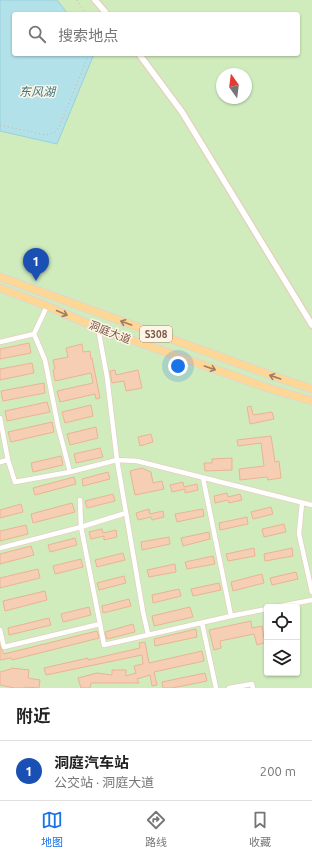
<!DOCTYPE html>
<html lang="zh">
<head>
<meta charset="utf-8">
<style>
	:root { --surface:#fff; --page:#f2f2f2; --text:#222; --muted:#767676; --line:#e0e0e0; --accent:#1a73e8 }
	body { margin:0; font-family:Ubuntu,"Noto Sans SC",sans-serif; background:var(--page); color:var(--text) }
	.controls { position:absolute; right:12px; bottom:12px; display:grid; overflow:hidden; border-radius:4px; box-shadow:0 1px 3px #0004 }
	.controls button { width:36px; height:36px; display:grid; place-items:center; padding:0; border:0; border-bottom:1px solid var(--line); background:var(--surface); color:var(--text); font:20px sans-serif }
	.compass { position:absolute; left:216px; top:68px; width:36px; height:36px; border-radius:50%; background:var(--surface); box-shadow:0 1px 3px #0004; rotate:346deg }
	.you { position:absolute; left:178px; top:366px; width:14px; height:14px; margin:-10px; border:3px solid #fff; border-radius:50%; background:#1a73e8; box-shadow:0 0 0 6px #1a73e833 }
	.badge { display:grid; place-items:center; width:26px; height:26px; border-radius:50%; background:var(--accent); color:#fff; font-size:13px; font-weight:700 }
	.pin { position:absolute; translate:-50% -33px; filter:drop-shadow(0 1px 2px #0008) }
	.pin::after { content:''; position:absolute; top:21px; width:14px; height:12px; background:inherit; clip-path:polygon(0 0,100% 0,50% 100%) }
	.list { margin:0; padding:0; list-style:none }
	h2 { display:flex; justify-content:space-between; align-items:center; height:52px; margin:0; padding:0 16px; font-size:17px }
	h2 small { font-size:13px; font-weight:400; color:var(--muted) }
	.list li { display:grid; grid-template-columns:26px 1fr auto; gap:12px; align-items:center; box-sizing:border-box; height:60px; padding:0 16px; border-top:1px solid var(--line) }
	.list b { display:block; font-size:15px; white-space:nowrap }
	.list p { margin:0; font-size:13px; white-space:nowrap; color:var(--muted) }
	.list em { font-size:13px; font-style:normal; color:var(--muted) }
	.icon { flex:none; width:22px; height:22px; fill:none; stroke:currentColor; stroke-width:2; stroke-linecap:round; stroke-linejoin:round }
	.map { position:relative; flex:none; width:312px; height:688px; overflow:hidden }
	.search { position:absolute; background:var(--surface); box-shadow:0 1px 3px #0004; left:12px; right:12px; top:12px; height:44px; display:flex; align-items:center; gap:10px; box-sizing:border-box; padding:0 14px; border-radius:4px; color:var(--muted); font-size:15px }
	.sheet { height:112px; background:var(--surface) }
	nav { display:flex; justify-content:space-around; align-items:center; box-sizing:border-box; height:56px; border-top:1px solid var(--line); background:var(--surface); font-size:11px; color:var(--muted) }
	nav a { display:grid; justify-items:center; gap:2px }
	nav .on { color:var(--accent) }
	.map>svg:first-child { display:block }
	.green { fill:#d0ecbd; fill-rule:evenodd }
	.water { fill:#b2e1e9; stroke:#98d1db }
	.building { fill:#f6ceb4; stroke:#e9b493 }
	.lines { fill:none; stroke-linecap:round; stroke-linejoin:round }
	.minor-casing { stroke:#e5cfbd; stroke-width:6 }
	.tertiary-casing { stroke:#e5cfbd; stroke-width:8 }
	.primary-casing { stroke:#ded6d2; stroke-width:9 }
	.path { stroke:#dab198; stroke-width:1; stroke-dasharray:1 3; stroke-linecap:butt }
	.minor { stroke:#fff; stroke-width:4.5 }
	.tertiary { stroke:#fff; stroke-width:5.5 }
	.primary { stroke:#ffd795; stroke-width:7 }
	.oneway { stroke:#9f7d5d }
	.labels { text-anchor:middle; stroke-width:3; stroke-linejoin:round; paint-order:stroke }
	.shield { fill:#fff5e7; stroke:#9f8676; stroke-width:1 }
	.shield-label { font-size:10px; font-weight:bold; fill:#765645 }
	.street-label { font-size:11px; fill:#765645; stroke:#fff5e7 }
	.water-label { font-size:12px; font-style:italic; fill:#3b7884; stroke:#fff5e7 }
</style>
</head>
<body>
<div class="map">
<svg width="312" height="688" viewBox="0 0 312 688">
	<rect width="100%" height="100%" fill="#fef2df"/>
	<path class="green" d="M0 0H312V688H0ZM14 14H298V54H14ZM222 74H246V98H222ZM267 607H297V673H267Z"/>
	<path class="water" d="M0 0H57L68 14H14V54H94L57 144 0 131Z"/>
	<path class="building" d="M29 343 31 353 0 359V349Z
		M82 344 83 352 90 351 91 359 92 358 100 398 96 399 95 394 60 402 57 391 93 383 91 373 55 381 53 370 55 369 53 360 68 357 66 348Z
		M32 363 34 373 0 380V369Z
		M115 370 116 375 138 370 142 388 126 391 124 381 112 383 110 371Z
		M44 383 45 393 3 401 1 391Z
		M47 402 50 412 7 421 5 411Z
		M91 405 93 416 65 423 62 412Z
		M251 406 253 415 272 412 274 419 250 424 247 407Z
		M52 422 54 432 11 442 8 432Z
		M96 427 98 438 70 445 67 434Z
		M151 434 153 442 140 446 138 437Z
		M271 436 275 462 279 461 281 478 268 480 267 477 240 480 239 469 264 466 261 443 238 446 237 440Z
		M100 448 103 457 76 463 74 454Z
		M61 456 63 465 33 472 31 463Z
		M232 458V470L205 471 204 463H212V459Z
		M142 468 151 472 153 483 162 481 164 489 135 495 130 471Z
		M108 472 110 479 83 486 82 479Z
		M74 477 76 484 35 495 33 488Z
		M183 482 184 487 197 484 198 490 185 493V489L172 492 170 485Z
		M227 493 228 497 240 494 242 500 229 503 228 500 215 503 214 496Z
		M113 494 115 501 87 508 85 501Z
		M72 503 75 512 33 523 31 514Z
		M21 504 23 512 0 518V510Z
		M271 507 273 514 253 519 251 512Z
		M149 509 150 514 163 511 164 517 152 520 151 517 138 520 136 513Z
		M203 509 204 516 177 522 175 514Z
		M247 517 248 524 220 530 219 523Z
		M284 524 286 532 264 537 262 529Z
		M26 525 28 534 0 541V531Z
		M102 529 103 533 116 530 117 537 104 540V536L91 539 89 532Z
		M209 532 210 539 183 546 181 538Z
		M169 537 170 544 142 550 141 542Z
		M75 538 77 545 50 552 48 545Z
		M31 546 34 555 0 564V554Z
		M254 548 255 556 228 561 226 554Z
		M292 548 293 556 265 561 264 554Z
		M123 553 125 560 97 567 95 560Z
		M213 556 215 564 187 569 185 562Z
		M81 559 83 567 55 574 53 566Z
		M175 564 176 572 149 577 147 570Z
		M38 569 40 578 0 588V578Z
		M296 572 298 579 272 585 270 578Z
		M262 574 264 583 233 591 231 582Z
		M124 576 126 583 99 590 97 583Z
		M219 583 221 590 193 596 191 589Z
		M179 589 181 596 153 603 152 595Z
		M45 591 47 600 5 611 3 601Z
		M129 599 131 606 103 613 102 606Z
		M89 607 91 615 63 622 61 614Z
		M190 607 193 617 154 626 152 616Z
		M49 618 51 625 9 635 8 628Z
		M251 621 252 628 262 626 264 638 266 637 267 642 257 645 254 634 220 641 221 648 214 650 209 630Z
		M133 624 135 632 107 639 105 632Z
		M196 629 197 637 155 646 154 639Z
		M97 631 99 638 12 660 11 658 0 660V646L4 654Z
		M145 642 149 663 202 651 204 661 154 672 157 685 152 686 150 675 137 679 139 683H91L90 688H81L78 678 97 673 112 675V670H126V676L136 673 134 666 143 664 142 655 46 675 44 668 88 658V660L140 648 139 643Z
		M11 668 29 670 28 678 40 680 39 688 25 687V688H14L0 685V672L11 669Z
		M205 673 207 681 172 688H163L162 682Z"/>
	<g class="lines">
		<g class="minor-casing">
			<path id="minor" d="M98 328 107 377 117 460 137 461 312 505
				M34 334 45 360 58 426 70 472
				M0 342 34 334 47 306
				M0 418 8 460 15 482 70 472 117 460 143 612 148 634
				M0 462 8 460
				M80 500 81 527 100 624
				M302 503 299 534 312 592
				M0 548 81 527 126 513
				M276 607 312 600
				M231 616 267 609
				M202 623 216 688
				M0 630 4 647 100 624 104 645 231 616 203 478
				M229 688 252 684 253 688"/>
		</g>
		<g class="tertiary-casing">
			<path id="tertiary" d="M95 0 107 14
				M139 54 182 112 312 325"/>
		</g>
		<g class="primary-casing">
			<path id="primary" d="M0 277 279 378 312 389
				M0 288 47 306 98 328 271 389 312 401"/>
		</g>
		<path class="path" d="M77 0 86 14
			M0 125 45 135 55 132 59 127 89 54"/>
		<use href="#minor" class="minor"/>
		<use href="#tertiary" class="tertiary"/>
		<use href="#primary" class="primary"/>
	</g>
	<defs><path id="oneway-shaft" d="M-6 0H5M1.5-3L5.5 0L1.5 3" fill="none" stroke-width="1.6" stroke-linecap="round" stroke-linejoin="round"/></defs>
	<g class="oneway">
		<use href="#oneway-shaft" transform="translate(62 313) rotate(24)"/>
		<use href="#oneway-shaft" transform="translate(126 323) rotate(-160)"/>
		<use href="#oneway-shaft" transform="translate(210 368) rotate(19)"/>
		<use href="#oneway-shaft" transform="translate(275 377) rotate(-161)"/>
	</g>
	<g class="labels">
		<rect class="shield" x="140" y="326" width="32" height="16" rx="3"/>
		<g class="shield-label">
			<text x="156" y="338">S308</text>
		</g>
		<g class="street-label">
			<text transform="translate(110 332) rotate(21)" y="4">洞庭大道</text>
		</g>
		<g class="water-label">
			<text x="37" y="96">东风湖</text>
		</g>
	</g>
</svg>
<div class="controls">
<button><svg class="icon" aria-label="locate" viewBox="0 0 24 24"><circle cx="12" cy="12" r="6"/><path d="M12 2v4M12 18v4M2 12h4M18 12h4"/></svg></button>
<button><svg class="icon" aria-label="layers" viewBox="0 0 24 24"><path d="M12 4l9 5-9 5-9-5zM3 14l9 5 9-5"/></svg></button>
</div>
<svg class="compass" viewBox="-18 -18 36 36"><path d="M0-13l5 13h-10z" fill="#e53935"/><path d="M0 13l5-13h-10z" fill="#767676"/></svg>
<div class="you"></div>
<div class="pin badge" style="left:36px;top:281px;background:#1a4fb4">1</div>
<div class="search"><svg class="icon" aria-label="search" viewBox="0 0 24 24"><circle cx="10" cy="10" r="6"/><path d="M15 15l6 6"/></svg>搜索地点</div>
</div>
<section class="sheet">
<h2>附近<small></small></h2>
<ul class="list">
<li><span class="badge" style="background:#1a4fb4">1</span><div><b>洞庭汽车站</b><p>公交站 · 洞庭大道</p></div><em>200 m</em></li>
</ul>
</section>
<nav>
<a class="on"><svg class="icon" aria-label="map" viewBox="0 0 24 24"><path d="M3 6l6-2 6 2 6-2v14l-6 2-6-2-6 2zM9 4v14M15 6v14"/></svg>地图</a>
<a><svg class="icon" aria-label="directions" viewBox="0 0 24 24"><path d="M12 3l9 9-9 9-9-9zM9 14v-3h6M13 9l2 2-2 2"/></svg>路线</a>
<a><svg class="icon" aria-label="saved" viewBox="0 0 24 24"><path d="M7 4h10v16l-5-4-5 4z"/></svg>收藏</a>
</nav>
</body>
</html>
